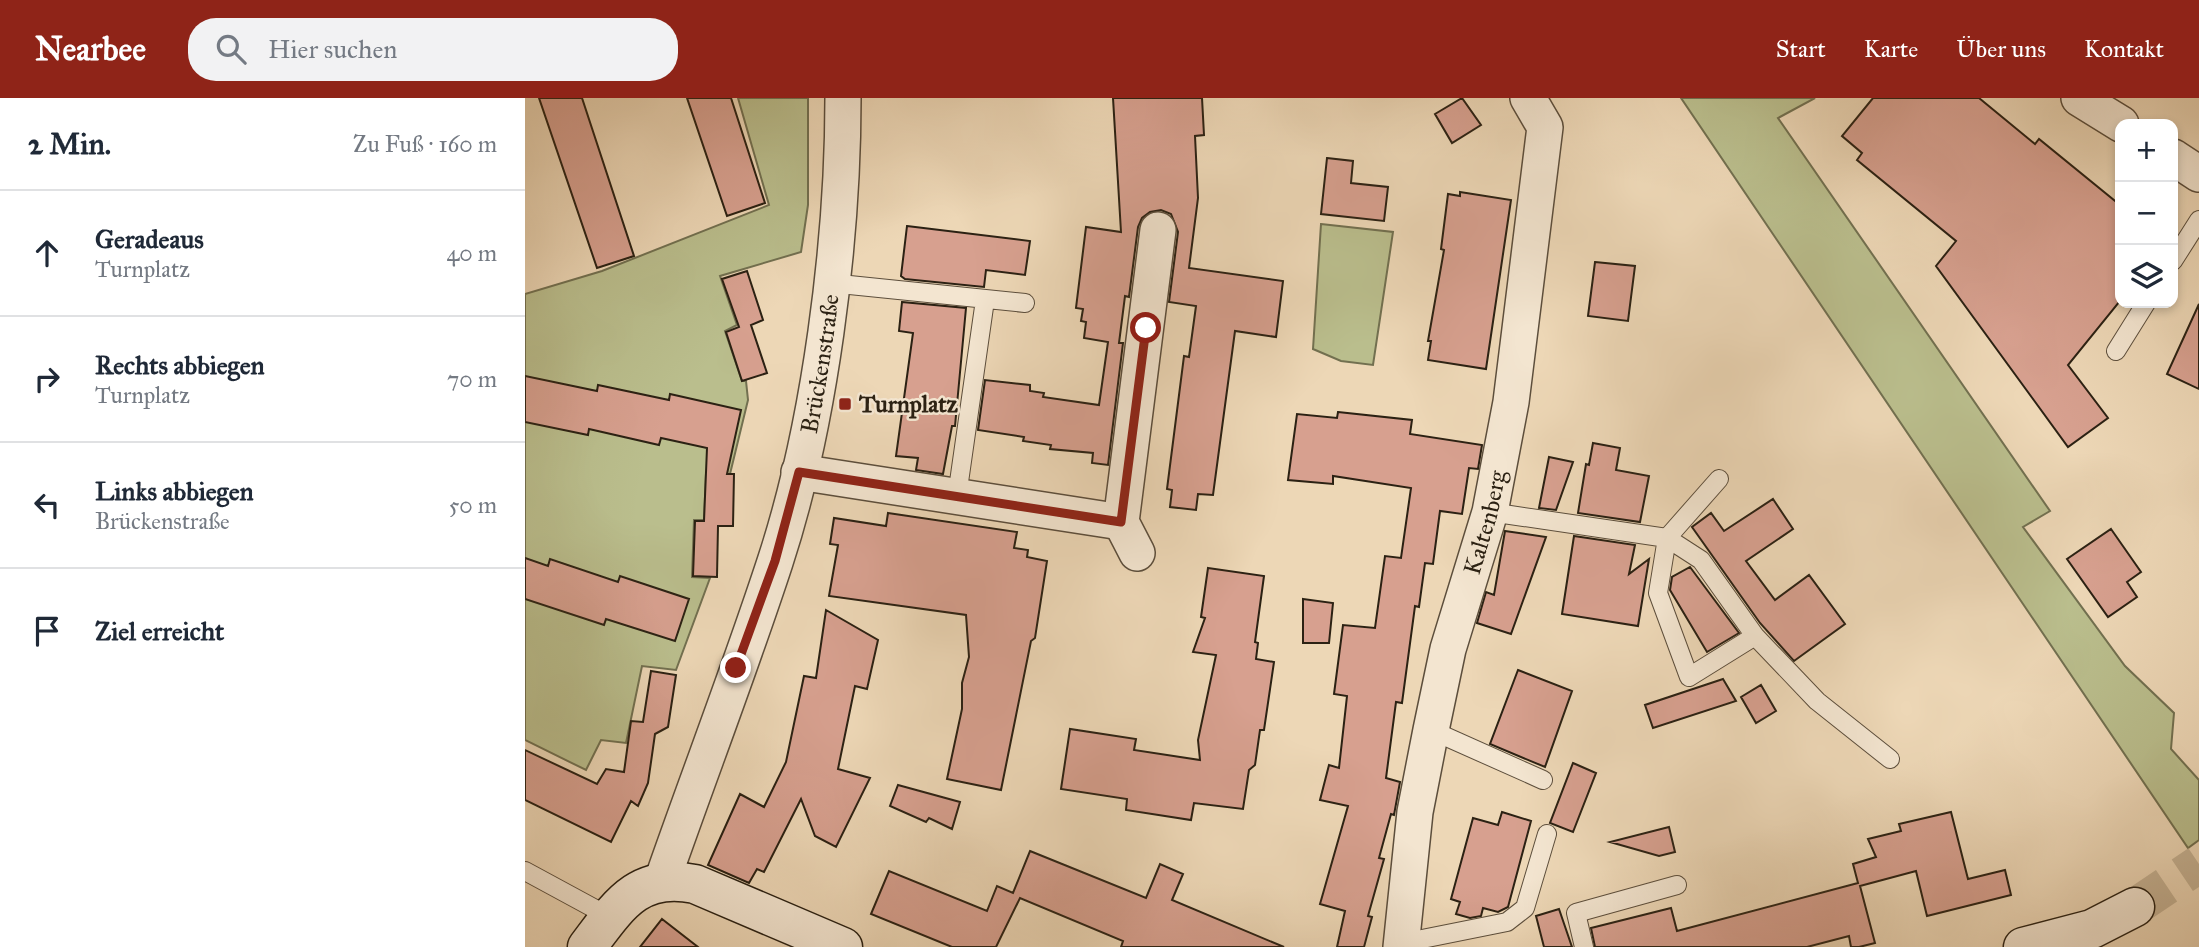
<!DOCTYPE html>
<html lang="de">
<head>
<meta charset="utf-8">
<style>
	:root { --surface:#fff; --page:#f2f2f3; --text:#1f2937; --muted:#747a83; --line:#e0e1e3; --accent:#8f2418 }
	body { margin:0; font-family:"IM FELL Great Primer",serif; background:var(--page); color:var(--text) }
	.controls { position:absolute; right:21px; top:21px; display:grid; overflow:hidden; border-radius:14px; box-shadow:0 4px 10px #0003 }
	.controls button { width:63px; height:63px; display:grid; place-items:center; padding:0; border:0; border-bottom:2px solid var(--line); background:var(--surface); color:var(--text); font:35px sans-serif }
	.stop { position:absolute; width:21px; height:21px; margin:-16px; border:5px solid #8f2418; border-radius:50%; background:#fff }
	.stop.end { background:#8f2418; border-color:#fff; box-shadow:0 2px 7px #0008 }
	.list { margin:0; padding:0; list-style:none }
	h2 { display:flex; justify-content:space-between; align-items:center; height:91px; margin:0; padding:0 28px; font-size:30px }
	h2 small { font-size:23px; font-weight:400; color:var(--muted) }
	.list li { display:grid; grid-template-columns:46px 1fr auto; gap:21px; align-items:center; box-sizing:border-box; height:126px; padding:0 28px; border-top:2px solid var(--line) }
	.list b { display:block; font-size:26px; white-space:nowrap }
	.list p { margin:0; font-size:23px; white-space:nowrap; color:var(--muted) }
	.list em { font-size:23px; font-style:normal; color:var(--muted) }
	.icon { flex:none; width:38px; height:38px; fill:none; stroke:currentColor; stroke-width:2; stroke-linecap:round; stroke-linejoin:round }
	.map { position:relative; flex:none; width:1674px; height:849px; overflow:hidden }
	header { display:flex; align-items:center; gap:42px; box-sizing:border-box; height:98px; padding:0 35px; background:var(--accent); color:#fff }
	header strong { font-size:33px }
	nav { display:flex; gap:38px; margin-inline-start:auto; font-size:24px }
	.search { width:490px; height:63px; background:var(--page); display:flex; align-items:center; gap:18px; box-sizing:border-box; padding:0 24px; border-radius:28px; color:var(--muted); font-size:26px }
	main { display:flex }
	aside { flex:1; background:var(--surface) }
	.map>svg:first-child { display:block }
	.green { fill:#babe8d; stroke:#727050; stroke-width:2 }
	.building { fill:#d7a08f; stroke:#2b2113; stroke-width:2 }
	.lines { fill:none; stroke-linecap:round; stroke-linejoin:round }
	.secondary-tunnel { stroke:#c6b395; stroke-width:38; stroke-dasharray:38 19; stroke-linecap:butt }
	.lane-casing { stroke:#5c4e3c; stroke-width:20 }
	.street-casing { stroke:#5c4e3c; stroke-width:38 }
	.secondary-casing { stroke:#2b2113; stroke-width:41 }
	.lane { stroke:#f3e5d0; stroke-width:18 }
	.street { stroke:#f3e5d0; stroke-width:35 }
	.secondary { stroke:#f3e5d0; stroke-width:38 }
	.route { stroke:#8f2418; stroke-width:9 }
	.poi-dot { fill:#8f2418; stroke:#f3e5d0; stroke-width:2.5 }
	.labels { text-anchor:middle; stroke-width:5; stroke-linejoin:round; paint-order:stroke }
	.street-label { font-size:24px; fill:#2b2113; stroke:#f3e5d0 }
	.poi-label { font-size:24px; font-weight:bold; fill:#2b2113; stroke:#f3e5d0; text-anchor:start }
</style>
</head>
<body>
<header>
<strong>Nearbee</strong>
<div class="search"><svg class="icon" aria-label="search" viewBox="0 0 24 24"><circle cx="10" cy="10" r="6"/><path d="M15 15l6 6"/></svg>Hier suchen</div>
<nav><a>Start</a><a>Karte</a><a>Über uns</a><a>Kontakt</a></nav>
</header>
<main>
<aside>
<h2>2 Min.<small>Zu Fuß · 160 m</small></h2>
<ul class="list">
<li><svg class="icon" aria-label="ahead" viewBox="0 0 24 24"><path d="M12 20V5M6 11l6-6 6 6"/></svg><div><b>Geradeaus</b><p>Turnplatz</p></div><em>40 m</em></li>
<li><svg class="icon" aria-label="right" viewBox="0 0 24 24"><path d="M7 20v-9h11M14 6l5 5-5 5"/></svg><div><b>Rechts abbiegen</b><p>Turnplatz</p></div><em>70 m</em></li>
<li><svg class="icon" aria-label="left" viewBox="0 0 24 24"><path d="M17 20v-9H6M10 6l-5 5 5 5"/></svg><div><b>Links abbiegen</b><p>Brückenstraße</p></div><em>50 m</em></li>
<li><svg class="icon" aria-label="arrive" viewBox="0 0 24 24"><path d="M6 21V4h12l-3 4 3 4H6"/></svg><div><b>Ziel erreicht</b></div></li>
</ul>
</aside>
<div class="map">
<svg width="1674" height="849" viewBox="0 0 1674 849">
	<rect width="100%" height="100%" fill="#edd7b6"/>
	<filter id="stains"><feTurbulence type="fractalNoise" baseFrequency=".00286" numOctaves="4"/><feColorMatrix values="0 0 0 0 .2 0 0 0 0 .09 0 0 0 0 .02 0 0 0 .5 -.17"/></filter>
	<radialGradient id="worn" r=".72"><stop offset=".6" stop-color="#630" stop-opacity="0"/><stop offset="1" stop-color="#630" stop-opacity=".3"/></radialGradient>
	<path class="green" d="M213 0H283V107L276 154 195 178 212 227 200 233 217 283H221L223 302 205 376 181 375 179 422H169L167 479 185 480 151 572 117 568 101 645 76 642 61 672 0 642V196L77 173 244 107Z
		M1156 0H1290L1253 20 1525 413 1498 429 1600 568 1649 615 1646 651 1674 682V742L1663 750Z
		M796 126 868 134 848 267 816 263 788 251Z"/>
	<path class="building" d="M14 0H57L109 158 72 170Z
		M162 0H206L240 105 202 118Z
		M588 0H677L679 37 670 38 673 100 664 170 758 183 751 239 710 233 688 397 673 396 671 412 645 409 647 392 642 391 659 258 664 259 671 208 644 204 653 134 646 116 636 112 625 114 617 120 613 129 604 199 600 198 594 245H598L583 367 567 365 568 355 525 351 526 347 498 343 499 339 453 332 460 282 505 287V293L519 295 518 299 574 307 583 244 559 240 561 224 556 223 558 211 551 210 561 129 596 134Z
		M937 0 956 27 927 45 910 16Z
		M1348 0H1454L1510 46 1514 41 1595 107V203L1543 267 1583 320 1543 349 1411 168 1431 143 1332 62 1337 55 1317 38Z
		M802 60 828 63 826 85 863 89 859 123 796 116Z
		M935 94 986 102 961 271 903 262 906 243H903L919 152 916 151 923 96 935 98Z
		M382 128 505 143 500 177 461 172 459 189 380 181 376 178Z
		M1070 164 1110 168 1103 223 1063 218Z
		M222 173 238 222 226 227 242 275 217 283 201 234 214 229 197 181Z
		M377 204 441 210 430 328H427L418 376 391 372 393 360 371 358 388 235 374 233Z
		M1674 206V291L1642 276Z
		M0 278 72 293 73 287 144 302 145 296 216 312 202 376H209L208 428H193L192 479 168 478 170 423H179L182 350 136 340 134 347 64 331 63 337 0 324Z
		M813 314 887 322 885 336 957 347 953 371 944 370 937 416 915 413 908 466 900 465 894 509 890 508 877 605 871 604 861 680 875 684 869 717 866 716 854 760 859 761 843 818 847 819 839 849H812L820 813 795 806 823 708 795 702 804 667 814 670 822 598 809 596 818 527 850 530 860 458 876 460 886 390 808 378V386L763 382 772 316 812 320Z
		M1068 345 1095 350 1091 372 1124 378 1115 424 1053 415 1061 366 1064 367Z
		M1024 359 1048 364 1031 412 1014 410Z
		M1248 401 1268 431 1221 463 1250 502 1284 477 1320 526 1269 563 1235 525 1167 429 1186 415 1199 433Z
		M363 415 492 434 489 450 503 452 502 459 522 463 510 540 506 543 476 692 422 681 437 611V585L444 559 441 517 304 498 313 447 305 446 309 420 361 428Z
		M1586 431 1616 474 1602 484 1612 499 1583 519 1542 461Z
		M980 433 1021 439 986 536 952 525 961 494 969 497Z
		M1049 438 1110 447 1104 476 1124 461 1113 528 1037 516Z
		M0 460 23 468 25 461 93 484 95 478 164 501 150 543 81 521 79 527 0 501Z
		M1165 469 1214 535 1182 554 1145 492 1147 479Z
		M683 470 739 478 730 544 733 545 731 561 749 564 739 632H735L730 667 724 672 718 711 669 705 666 722 601 712 602 701 536 691 545 631 611 641 609 652 675 662 673 642 691 557 668 554 680 520 676 519Z
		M778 501 808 505 804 545H778Z
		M301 512 353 542 342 591 330 588 313 671 345 680 311 749 290 738 276 701 239 774 232 771 224 785 183 767 215 696 239 709 261 664 279 578 291 580Z
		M993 572 1047 593 1020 669 965 646Z
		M126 573 151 577 143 629 130 636 123 685 113 708 106 703 86 744 0 702V652L72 686 81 671 99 674 106 623 118 624Z
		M1198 581 1211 603 1128 630 1120 607Z
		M1236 587 1251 613 1231 625 1216 599Z
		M1048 665 1071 675 1048 734 1025 725Z
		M373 687 435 704 427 731 404 720 401 724 365 708Z
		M977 714 1006 723 983 809 973 814 958 810 956 818 945 820 931 816 935 804 926 801 948 720 973 727Z
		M1426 714 1443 781 1480 772 1486 797 1402 818 1391 773 1335 788 1350 845 1334 849H1326L1324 838 1282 849H1070L1066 830 1146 810 1152 833 1333 785 1328 766 1351 759 1343 741 1376 733 1374 726Z
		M1144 729 1150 754 1134 758 1085 744Z
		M505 753 621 800 635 766 658 776 647 802 759 849H596L598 843 495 800 471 849H427L346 816 364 773 462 813 472 788 488 795Z
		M1034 811 1047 849H1019L1011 818Z
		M137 821 173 849H115Z"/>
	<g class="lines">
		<path class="secondary-tunnel" d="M1610 809 1674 766"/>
		<g class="lane-casing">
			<path id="lane" d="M1648 163 1674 122
				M305 185 500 205
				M1591 253 1621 205
				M1194 381 1142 440 1133 495 1164 579 1230 538
				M432 398 460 202
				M965 414 1142 440 1176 462 1230 538 1292 603 1365 661
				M906 632 1018 682
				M0 773 85 819
				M877 845 982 824 1000 810 1022 736
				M1059 849 1051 815 1152 787"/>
		</g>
		<g class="street-casing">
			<g id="street">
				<path d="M1554 0 1596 26"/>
				<path d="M1648 59 1674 76"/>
				<path d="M274 374 596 424"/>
				<path d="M612 455 596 424 633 132"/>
				<path id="s1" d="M137 783C174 677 215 571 250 464 295 327 318 144 318 0"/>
				<path id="s2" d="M876 849 890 714 906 632 923 551 965 414 986 304 1020 29 1003 0"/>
			</g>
		</g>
		<g class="secondary-casing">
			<path id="secondary" d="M62 849C93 808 113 774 170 786L318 849
				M1498 849 1567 831 1610 809"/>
		</g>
		<use href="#lane" class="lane"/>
		<use href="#street" class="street"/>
		<use href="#secondary" class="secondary"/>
	</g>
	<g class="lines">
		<path class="route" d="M211 570 250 463 274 374 596 424 621 230"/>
	</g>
	<rect class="poi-dot" x="313" y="299" width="14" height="14" rx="3.5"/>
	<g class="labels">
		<g class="street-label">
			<text dy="8" stroke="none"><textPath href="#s1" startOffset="542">Brückenstraße</textPath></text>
			<text dy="8" stroke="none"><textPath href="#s2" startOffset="434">Kaltenberg</textPath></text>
		</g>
		<g class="poi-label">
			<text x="334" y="314">Turnplatz</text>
		</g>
	</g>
	<rect width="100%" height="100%" filter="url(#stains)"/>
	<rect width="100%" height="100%" fill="url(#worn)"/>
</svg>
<div class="controls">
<button>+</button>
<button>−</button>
<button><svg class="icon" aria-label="layers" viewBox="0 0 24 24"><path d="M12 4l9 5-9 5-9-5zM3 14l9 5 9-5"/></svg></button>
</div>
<div class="stop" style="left:621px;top:230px"></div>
<div class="stop end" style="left:211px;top:570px"></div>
</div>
</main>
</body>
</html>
